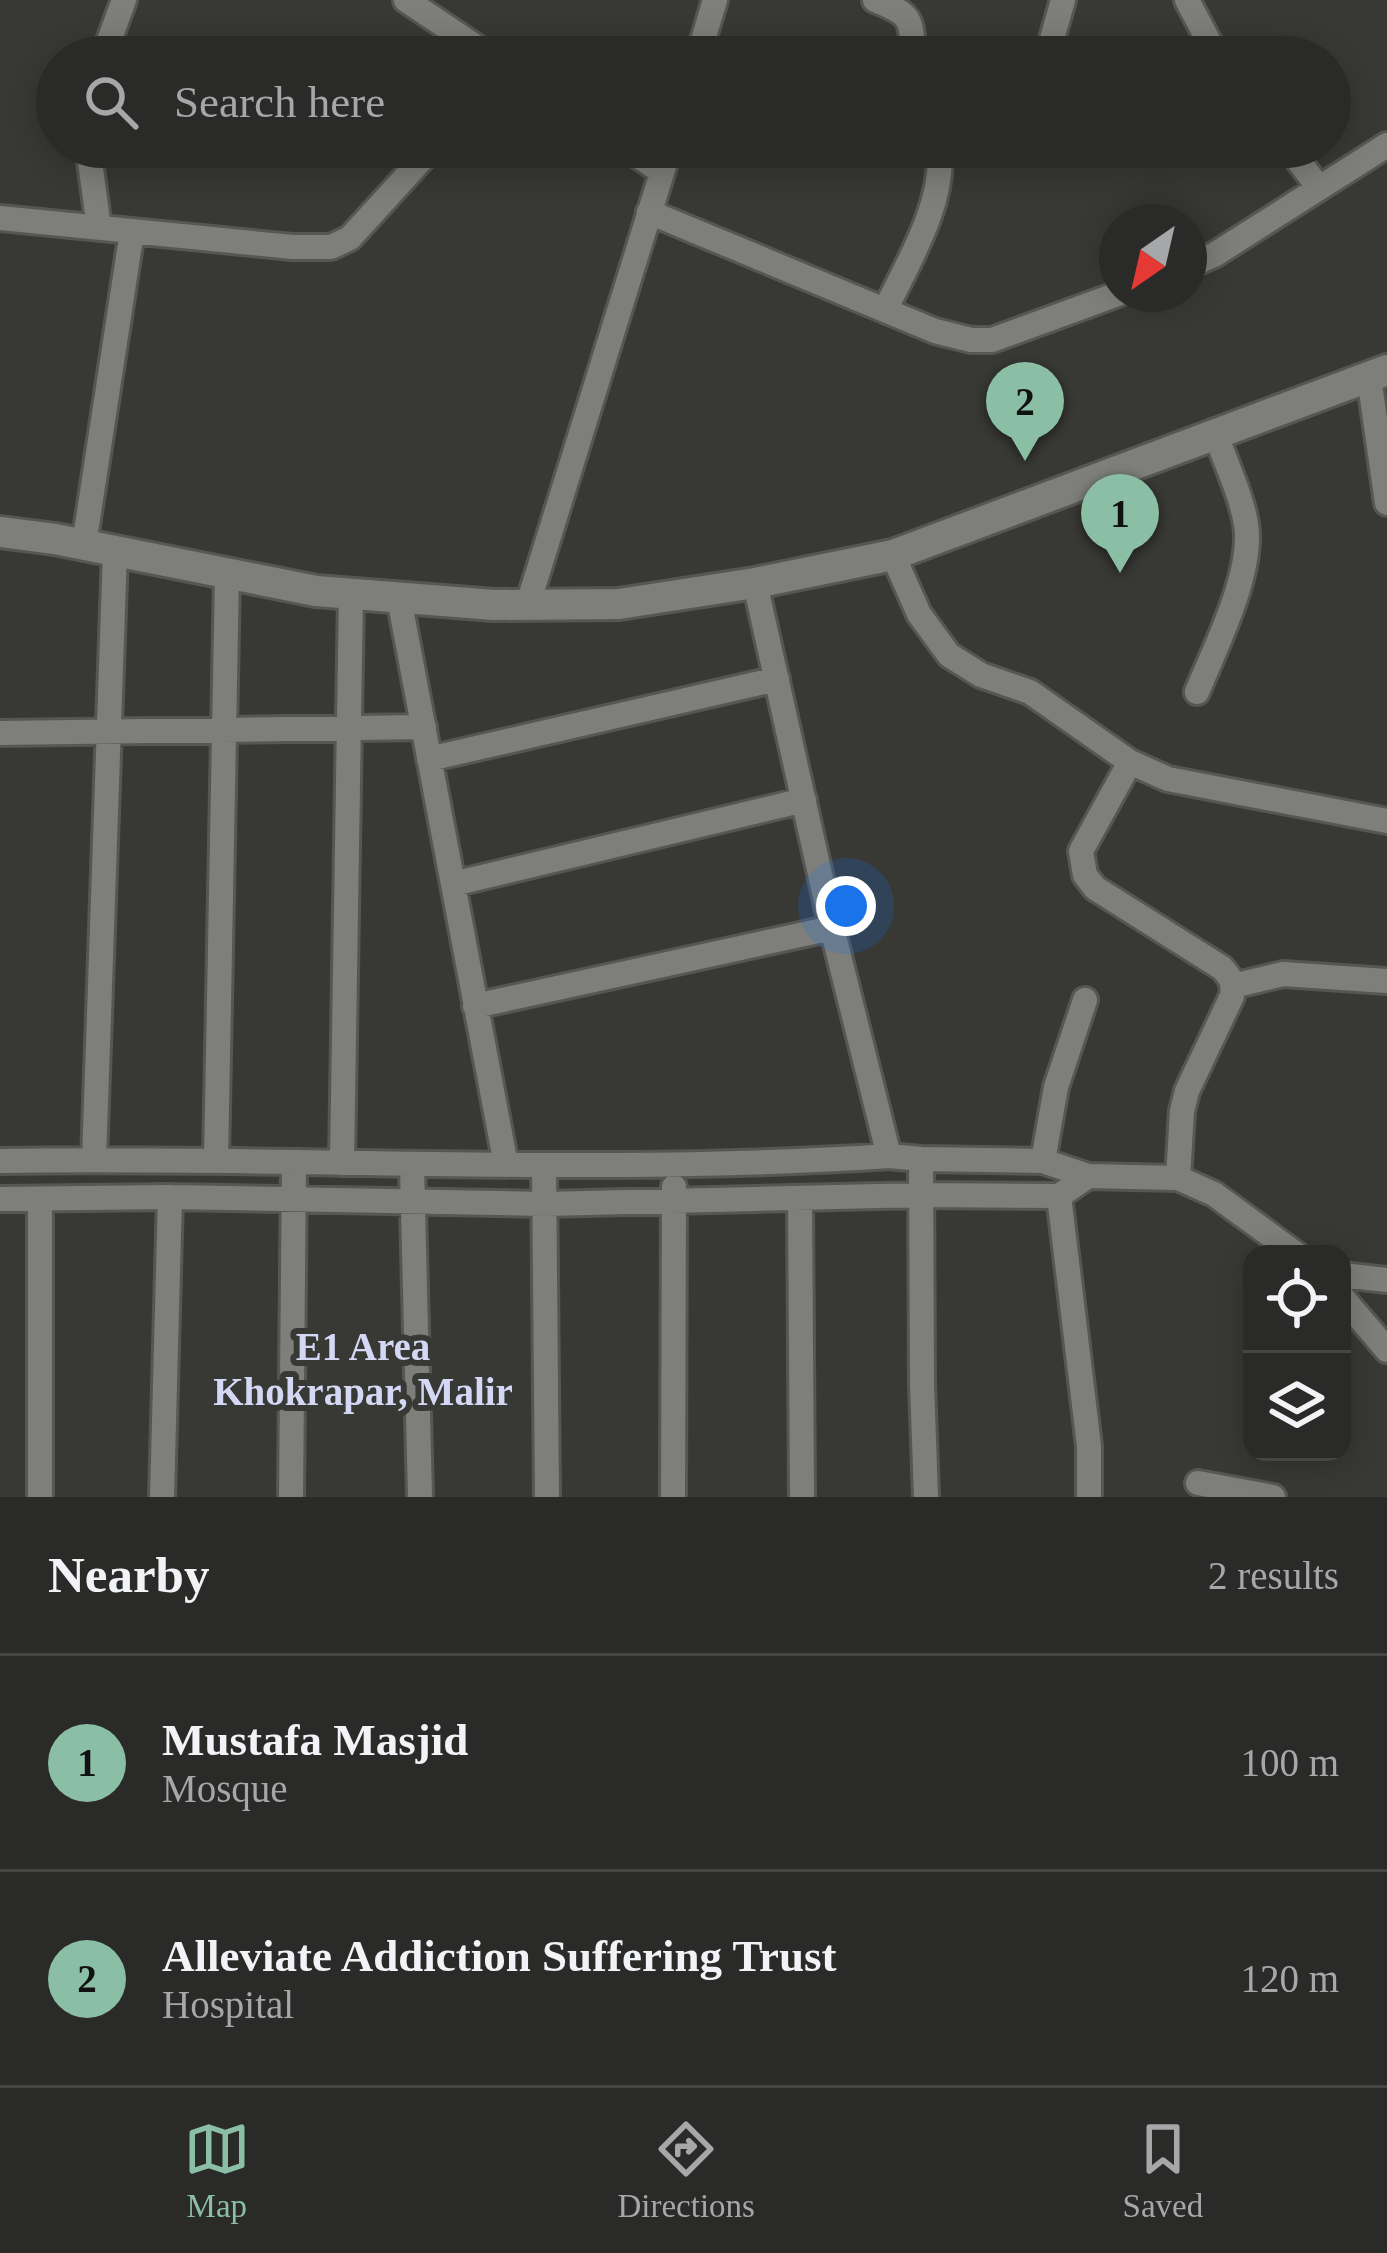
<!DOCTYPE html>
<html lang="en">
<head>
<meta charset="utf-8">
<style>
	:root { --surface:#2a2a28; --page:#323230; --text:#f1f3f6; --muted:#a5a7a8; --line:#464645; --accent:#8abfa5 }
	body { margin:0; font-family:"Times New Roman",serif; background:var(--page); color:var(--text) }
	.controls { position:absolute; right:36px; bottom:36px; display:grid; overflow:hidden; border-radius:24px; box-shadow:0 6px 30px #0003 }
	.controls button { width:108px; height:108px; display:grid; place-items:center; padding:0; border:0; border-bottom:3px solid var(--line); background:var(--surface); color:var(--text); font:60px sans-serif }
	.compass { position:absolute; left:1099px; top:204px; width:108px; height:108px; border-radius:50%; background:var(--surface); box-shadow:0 6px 30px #0003; rotate:214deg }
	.you { position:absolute; left:846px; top:906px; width:42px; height:42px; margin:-30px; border:9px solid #fff; border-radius:50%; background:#1a73e8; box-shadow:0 0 0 18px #1a73e833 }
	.badge { display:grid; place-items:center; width:78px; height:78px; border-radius:50%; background:var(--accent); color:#111; font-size:39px; font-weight:700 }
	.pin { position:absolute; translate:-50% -99px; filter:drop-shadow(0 3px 6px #0008) }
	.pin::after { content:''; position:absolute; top:63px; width:42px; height:36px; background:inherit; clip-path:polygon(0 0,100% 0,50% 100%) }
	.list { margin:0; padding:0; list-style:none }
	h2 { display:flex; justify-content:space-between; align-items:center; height:156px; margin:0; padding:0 48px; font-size:51px }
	h2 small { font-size:39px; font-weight:400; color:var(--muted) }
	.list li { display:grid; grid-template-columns:78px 1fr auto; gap:36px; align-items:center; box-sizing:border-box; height:216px; padding:0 48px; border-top:3px solid var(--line) }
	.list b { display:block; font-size:45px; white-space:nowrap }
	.list p { margin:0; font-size:39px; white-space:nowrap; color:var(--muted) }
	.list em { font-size:39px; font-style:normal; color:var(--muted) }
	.icon { flex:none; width:66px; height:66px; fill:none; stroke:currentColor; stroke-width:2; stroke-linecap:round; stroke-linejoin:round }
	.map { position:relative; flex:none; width:1387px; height:1497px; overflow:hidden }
	.search { position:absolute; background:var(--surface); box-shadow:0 6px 30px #0003; left:36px; right:36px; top:36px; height:132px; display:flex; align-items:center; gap:30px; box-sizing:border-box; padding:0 42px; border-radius:66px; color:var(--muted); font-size:45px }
	.sheet { height:588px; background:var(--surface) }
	nav { display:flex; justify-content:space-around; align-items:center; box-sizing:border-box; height:168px; border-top:3px solid var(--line); background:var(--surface); font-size:33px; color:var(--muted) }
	nav a { display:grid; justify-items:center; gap:6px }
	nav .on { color:var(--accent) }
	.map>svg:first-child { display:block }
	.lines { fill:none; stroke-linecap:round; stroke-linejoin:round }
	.minor-casing { stroke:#575654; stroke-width:30 }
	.tertiary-casing { stroke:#575654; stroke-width:36 }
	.minor { stroke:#7e7e7a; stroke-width:24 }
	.tertiary { stroke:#7e7e7a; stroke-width:30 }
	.labels { text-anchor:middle; stroke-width:12; stroke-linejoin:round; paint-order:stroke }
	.neighbourhood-label { font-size:39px; font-weight:bold; fill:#d5d8f5; stroke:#383835 }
</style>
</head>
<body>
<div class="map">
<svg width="1387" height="1497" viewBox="0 0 1387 1497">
	<rect width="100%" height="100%" fill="#383835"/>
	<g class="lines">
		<g class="minor-casing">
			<path id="minor" d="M406 0 491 57
				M875 0C911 14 913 19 912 57
				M1187 0 1217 57
				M103 57 124 0
				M698 57 715 0
				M1047 57 1063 0
				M88 147 99 228
				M625 147 662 172
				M1288 147 1319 188
				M649 212 935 331 971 340H992L1118 294
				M0 218 292 247H331L350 238 433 147
				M1189 266 1214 255 1387 145
				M885 310C908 263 946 201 939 147
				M1369 377 1387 503
				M84 545 132 231
				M893 555 919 614 949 655 981 675 1030 692 1130 762 1168 779 1387 821
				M755 583 832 928 889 1156
				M399 598 506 1165
				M528 604 670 147
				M1197 692C1215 648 1254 572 1246 524 1241 494 1226 464 1216 435
				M0 733 424 727
				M429 759 777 679
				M1130 762 1081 851 1085 875 1095 888 1222 968C1231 978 1234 983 1232 996L1187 1091 1182 1111 1178 1178
				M453 884 804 800
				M1233 986 1283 974 1387 981
				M475 1006 832 928
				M921 1159 922 1384 926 1497
				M94 1160 115 551
				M0 1161C297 1156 593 1176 889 1156L921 1159 1043 1161 1088 1176 1178 1178 1214 1194 1296 1254
				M216 1161 227 574
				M1043 1161 1056 1087 1085 1000
				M342 1163 351 594
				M412 1165 420 1497
				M544 1166 547 1497
				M1059 1196 1089 1446V1497
				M800 1198 802 1497
				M0 1199 170 1197 544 1204 921 1195 1059 1196 1088 1176
				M1342 1275 1387 1280
				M1342 1297 1387 1350
				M1198 1483 1273 1497
				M40 1497V1200
				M162 1497 170 1197
				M291 1497 294 1162
				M673 1497 674 1187"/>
		</g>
		<g class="tertiary-casing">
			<path id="tertiary" d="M0 532 55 539 316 591 494 605 619 604 755 583 893 555 1387 370"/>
		</g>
		<use href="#minor" class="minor"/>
		<use href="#tertiary" class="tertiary"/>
	</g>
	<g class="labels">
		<g class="neighbourhood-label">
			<text x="363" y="1360">E1 Area<tspan x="363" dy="45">Khokrapar, Malir</tspan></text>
		</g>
	</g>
</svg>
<div class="controls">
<button><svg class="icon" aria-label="locate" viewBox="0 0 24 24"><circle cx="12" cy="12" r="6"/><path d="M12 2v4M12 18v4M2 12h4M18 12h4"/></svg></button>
<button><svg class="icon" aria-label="layers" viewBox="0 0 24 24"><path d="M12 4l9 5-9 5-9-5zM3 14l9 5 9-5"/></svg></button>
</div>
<svg class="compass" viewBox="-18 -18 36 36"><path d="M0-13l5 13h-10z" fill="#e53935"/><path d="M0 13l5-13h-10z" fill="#a5a7a8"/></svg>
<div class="you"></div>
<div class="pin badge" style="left:1120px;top:573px">1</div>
<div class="pin badge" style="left:1025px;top:461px">2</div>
<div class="search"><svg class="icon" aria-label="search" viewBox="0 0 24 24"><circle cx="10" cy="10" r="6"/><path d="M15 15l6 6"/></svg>Search here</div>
</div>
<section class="sheet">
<h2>Nearby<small>2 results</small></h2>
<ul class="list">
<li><span class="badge">1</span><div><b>Mustafa Masjid</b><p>Mosque</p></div><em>100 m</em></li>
<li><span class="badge">2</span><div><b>Alleviate Addiction Suffering Trust</b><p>Hospital</p></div><em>120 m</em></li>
</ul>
</section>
<nav>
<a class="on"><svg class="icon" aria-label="map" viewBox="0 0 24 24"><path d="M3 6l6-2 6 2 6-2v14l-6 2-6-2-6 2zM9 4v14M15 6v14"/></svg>Map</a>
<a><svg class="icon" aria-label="directions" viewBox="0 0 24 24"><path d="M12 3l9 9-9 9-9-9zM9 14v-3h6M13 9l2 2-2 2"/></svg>Directions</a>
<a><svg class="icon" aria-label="saved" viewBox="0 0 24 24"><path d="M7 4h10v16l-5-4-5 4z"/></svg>Saved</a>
</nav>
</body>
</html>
